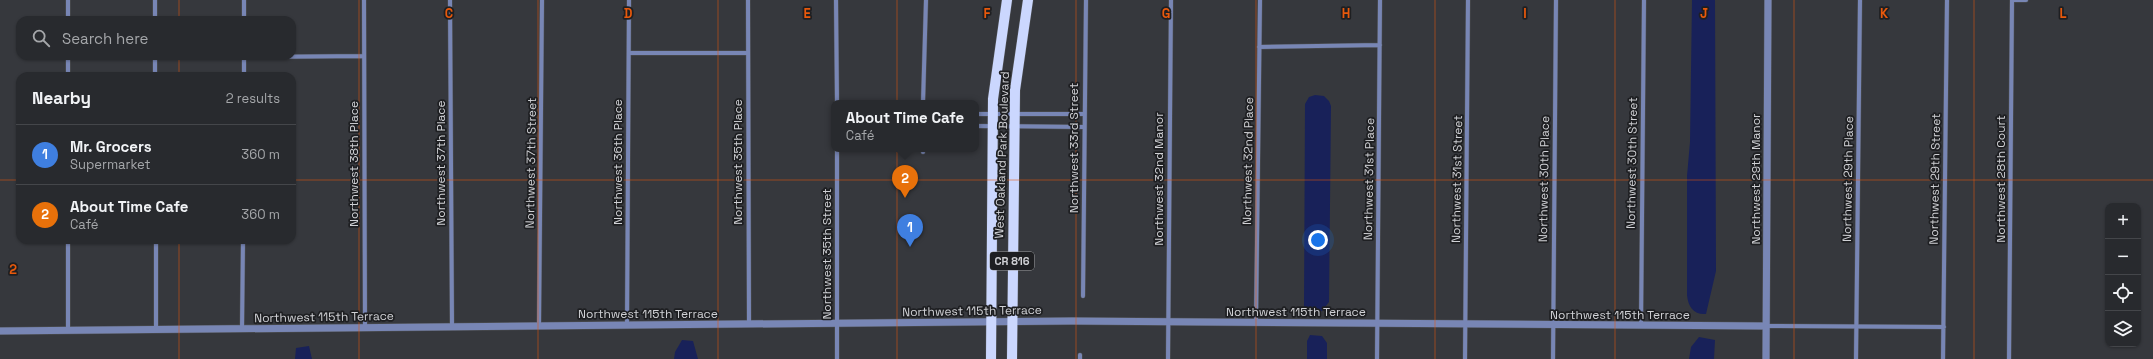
<!DOCTYPE html>
<html lang="en">
<head>
<meta charset="utf-8">
<style>
	:root { --surface:#282a2e; --page:#303236; --text:#f1f3f6; --muted:#a5a7aa; --line:#44464a; --accent:#8abfa5 }
	body { margin:0; font-family:"Space Grotesk",sans-serif; background:var(--page); color:var(--text) }
	.controls { position:absolute; right:12px; bottom:12px; display:grid; overflow:hidden; border-radius:8px; box-shadow:0 1px 3px #0004 }
	.controls button { width:36px; height:36px; display:grid; place-items:center; padding:0; border:0; border-bottom:1px solid var(--line); background:var(--surface); color:var(--text); font:20px sans-serif }
	.you { position:absolute; left:1318px; top:240px; width:14px; height:14px; margin:-10px; border:3px solid #fff; border-radius:50%; background:#1a73e8; box-shadow:0 0 0 6px #1a73e833 }
	.badge { display:grid; place-items:center; width:26px; height:26px; border-radius:50%; background:var(--accent); color:#fff; font-size:13px; font-weight:700 }
	.pin { position:absolute; translate:-50% -33px; filter:drop-shadow(0 1px 2px #0008) }
	.pin::after { content:''; position:absolute; top:21px; width:14px; height:12px; background:inherit; clip-path:polygon(0 0,100% 0,50% 100%) }
	.popup { position:absolute; left:831px; top:100px; width:148px; height:52px; box-sizing:border-box; display:grid; place-content:center; border-radius:8px; background:var(--surface); filter:drop-shadow(0 1px 3px #0005); font-size:13px; white-space:nowrap; color:var(--muted) }
	.popup b { font-size:15px; color:var(--text) }
	.popup::after { content:''; position:absolute; left:50%; top:100%; margin-left:-8px; border:8px solid transparent; border-top-color:var(--surface) }
	.list { margin:0; padding:0; list-style:none }
	h2 { display:flex; justify-content:space-between; align-items:center; height:52px; margin:0; padding:0 16px; font-size:17px }
	h2 small { font-size:13px; font-weight:400; color:var(--muted) }
	.list li { display:grid; grid-template-columns:26px 1fr auto; gap:12px; align-items:center; box-sizing:border-box; height:60px; padding:0 16px; border-top:1px solid var(--line) }
	.list b { display:block; font-size:15px; white-space:nowrap }
	.list p { margin:0; font-size:13px; white-space:nowrap; color:var(--muted) }
	.list em { font-size:13px; font-style:normal; color:var(--muted) }
	.icon { flex:none; width:22px; height:22px; fill:none; stroke:currentColor; stroke-width:2; stroke-linecap:round; stroke-linejoin:round }
	.map { position:relative; flex:none; width:2153px; height:359px; overflow:hidden }
	.search { position:absolute; background:var(--surface); box-shadow:0 1px 3px #0004; left:16px; top:16px; width:280px; height:44px; display:flex; align-items:center; gap:10px; box-sizing:border-box; padding:0 14px; border-radius:12px; color:var(--muted); font-size:15px }
	.panel { position:absolute; background:var(--surface); box-shadow:0 1px 3px #0004; left:16px; top:72px; width:280px; height:172px; border-radius:12px }
	.map>svg:first-child { display:block }
	.water { fill:#182159 }
	.lines { fill:none; stroke-linecap:round; stroke-linejoin:round }
	.minor-casing { stroke:#525458; stroke-width:5 }
	.tertiary-casing { stroke:#525458; stroke-width:8 }
	.primary-casing { stroke:#525458; stroke-width:11 }
	.minor { stroke:#7886b5; stroke-width:4 }
	.tertiary { stroke:#7886b5; stroke-width:7 }
	.primary { stroke:#cbd7fe; stroke-width:10 }
	.grid { fill:none; stroke:#e8590c; stroke-width:1; stroke-opacity:0.55 }
	.labels { text-anchor:middle; stroke-width:3.5; stroke-linejoin:round; paint-order:stroke }
	.shield { fill:#1e1f22; stroke:#9b9c9f; stroke-width:1 }
	.shield-label { font-size:11px; font-weight:bold; fill:#d0d1d5 }
	.street-label { font-size:12px; fill:#d0d1d5; stroke:#1e1f22 }
	.grid-label { font-size:13px; text-anchor:middle; font-weight:bold; fill:#e8590c; stroke:#1e1f22; stroke-width:3.5; stroke-linejoin:round; paint-order:stroke }
</style>
</head>
<body>
<div class="map">
<svg width="2153" height="359" viewBox="0 0 2153 359">
	<rect width="100%" height="100%" fill="#36383d"/>
	<path class="water" d="M1692 0H1715L1716 271 1706 314C1694 315 1688 307 1687 295V176L1690 142Z
		M1315 95 1324 96 1329 101 1331 106 1329 302 1322 311 1316 312 1304 308 1305 104 1309 97Z
		M1310 335 1322 336 1327 343V359H1307V341Z
		M1699 337 1715 340 1714 359H1689L1691 347Z
		M682 340 693 341 698 359H674L675 352Z
		M309 346 312 359H295L296 348Z"/>
	<g class="lines">
		<g class="minor-casing">
			<path id="minor" d="M155 0V20
				M244 0V20
				M364 0 365 328
				M450 0 452 326
				M748 0 749 324
				M836 0 837 103
				M2012 0H2026
				M68 20V0
				M1259 47 1380 45
				M629 53H748
				M155 56V76
				M244 57 364 56
				M68 76V56
				M244 76V56
				M923 103 926 0
				M976 114H1084
				M976 126 1084 127
				M923 152V149
				M156 240V330
				M1083 296 1086 0
				M1256 323 1260 0
				M627 325 629 0
				M539 326 542 0
				M1641 326 1644 0
				M1766 326 1944 327
				M242 329 243 240
				M68 330V240
				M837 359V149
				M1080 359V355
				M1168 359 1171 0
				M1377 359 1380 0
				M1465 359 1468 0
				M1553 359 1556 0
				M1856 359 1860 0
				M1943 359 1947 0
				M2009 359 2012 0"/>
		</g>
		<g class="tertiary-casing">
			<path id="tertiary" d="M0 331 1072 321 1766 326
				M1766 359 1768 0"/>
		</g>
		<g class="primary-casing">
			<path id="primary" d="M991 359 993 99 1007 0
				M1012 359 1015 90 1028 0"/>
		</g>
		<use href="#minor" class="minor"/>
		<use href="#tertiary" class="tertiary"/>
		<use href="#primary" class="primary"/>
	</g>
	<path class="grid" d="M179 0V20M359 0V359M538 0V359M718 0V359M897 0V359M1076 0V359M1256 0V359M1435 0V359M1615 0V359M1794 0V359M1974 0V359M179 56V76M0 180H20M292 180H2153M179 240V359"/>
	<g class="labels">
		<rect class="shield" x="990" y="252" width="44" height="18" rx="3"/>
		<g class="shield-label">
			<text x="1012" y="265">CR 816</text>
		</g>
		<g class="street-label">
			<text transform="translate(1074 148) rotate(-90)" y="4">Northwest 33rd Street</text>
			<text transform="translate(1002 155) rotate(-88)" y="4">West Oakland Park Boulevard</text>
			<text transform="translate(1248 161) rotate(-89)" y="4">Northwest 32nd Place</text>
			<text transform="translate(618 162) rotate(-90)" y="4">Northwest 36th Place</text>
			<text transform="translate(738 162) rotate(-90)" y="4">Northwest 35th Place</text>
			<text transform="translate(441 163) rotate(-90)" y="4">Northwest 37th Place</text>
			<text transform="translate(531 163) rotate(-89)" y="4">Northwest 37th Street</text>
			<text transform="translate(1632 163) rotate(-89)" y="4">Northwest 30th Street</text>
			<text transform="translate(354 164) rotate(-90)" y="4">Northwest 38th Place</text>
			<text transform="translate(1159 179) rotate(-90)" y="4">Northwest 32nd Manor</text>
			<text transform="translate(1369 179) rotate(-89)" y="4">Northwest 31st Place</text>
			<text transform="translate(1457 179) rotate(-89)" y="4">Northwest 31st Street</text>
			<text transform="translate(1544 179) rotate(-89)" y="4">Northwest 30th Place</text>
			<text transform="translate(1756 179) rotate(-90)" y="4">Northwest 29th Manor</text>
			<text transform="translate(1848 179) rotate(-89)" y="4">Northwest 29th Place</text>
			<text transform="translate(1935 179) rotate(-89)" y="4">Northwest 29th Street</text>
			<text transform="translate(2001 179) rotate(-90)" y="4">Northwest 28th Court</text>
			<text transform="translate(827 254) rotate(-90)" y="4">Northwest 35th Street</text>
			<text transform="translate(972 311) rotate(-1)" y="4">Northwest 115th Terrace</text>
			<text x="1296" y="316">Northwest 115th Terrace</text>
			<text x="648" y="318">Northwest 115th Terrace</text>
			<text x="1620" y="319">Northwest 115th Terrace</text>
			<text transform="translate(324 317) rotate(-1)" y="4">Northwest 115th Terrace</text>
		</g>
	</g>
	<g class="grid-label">
		<text x="449" y="18">C</text>
		<text x="628" y="18">D</text>
		<text x="807" y="18">E</text>
		<text x="987" y="18">F</text>
		<text x="1166" y="18">G</text>
		<text x="1346" y="18">H</text>
		<text x="1525" y="18">I</text>
		<text x="1704" y="18">J</text>
		<text x="1884" y="18">K</text>
		<text x="2063" y="18">L</text>
		<text x="13" y="274">2</text>
	</g>
</svg>
<div class="controls">
<button>+</button>
<button>−</button>
<button><svg class="icon" aria-label="locate" viewBox="0 0 24 24"><circle cx="12" cy="12" r="6"/><path d="M12 2v4M12 18v4M2 12h4M18 12h4"/></svg></button>
<button><svg class="icon" aria-label="layers" viewBox="0 0 24 24"><path d="M12 4l9 5-9 5-9-5zM3 14l9 5 9-5"/></svg></button>
</div>
<div class="you"></div>
<div class="pin badge" style="left:910px;top:247px;background:#3f7fe0">1</div>
<div class="pin badge" style="left:905px;top:198px;background:#e8710a">2</div>
<div class="popup"><b>About Time Cafe</b>Café</div>
<div class="search"><svg class="icon" aria-label="search" viewBox="0 0 24 24"><circle cx="10" cy="10" r="6"/><path d="M15 15l6 6"/></svg>Search here</div>
<section class="panel">
<h2>Nearby<small>2 results</small></h2>
<ul class="list">
<li><span class="badge" style="background:#3f7fe0">1</span><div><b>Mr. Grocers</b><p>Supermarket</p></div><em>360 m</em></li>
<li><span class="badge" style="background:#e8710a">2</span><div><b>About Time Cafe</b><p>Café</p></div><em>360 m</em></li>
</ul>
</section>
</div>
</body>
</html>
